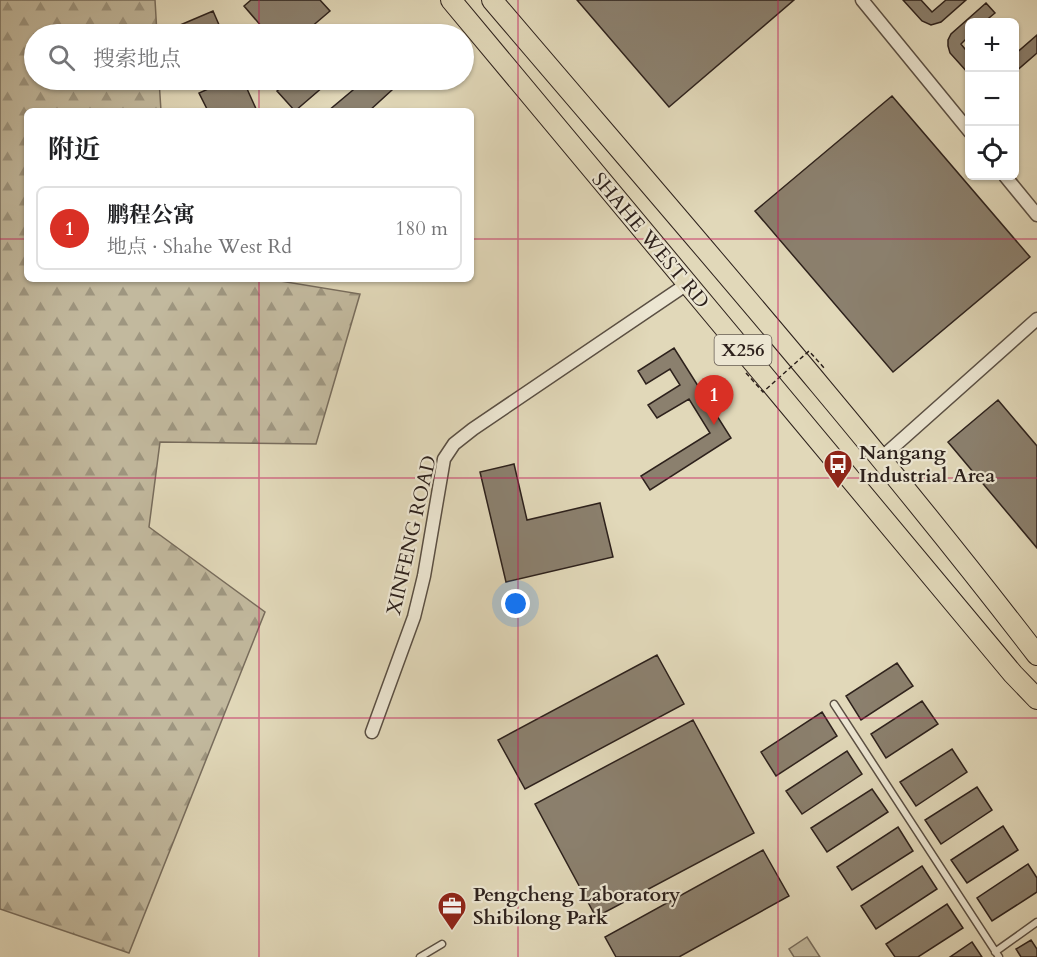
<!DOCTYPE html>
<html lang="zh">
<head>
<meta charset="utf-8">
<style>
	:root { --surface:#fff; --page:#f6f6f6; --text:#202124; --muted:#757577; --line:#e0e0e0; --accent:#d93025 }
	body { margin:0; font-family:Cardo,"Noto Serif SC",serif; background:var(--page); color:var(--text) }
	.controls { position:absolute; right:18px; top:18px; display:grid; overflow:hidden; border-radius:9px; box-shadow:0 2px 4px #0004 }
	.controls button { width:54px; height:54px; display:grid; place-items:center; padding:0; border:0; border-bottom:2px solid var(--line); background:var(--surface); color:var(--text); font:30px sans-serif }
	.you { position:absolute; left:516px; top:604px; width:21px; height:21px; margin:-15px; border:4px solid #fff; border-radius:50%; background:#1a73e8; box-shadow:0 0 0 9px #1a73e833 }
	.badge { display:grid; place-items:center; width:39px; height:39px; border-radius:50%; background:var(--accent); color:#fff; font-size:20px; font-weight:700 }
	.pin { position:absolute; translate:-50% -50px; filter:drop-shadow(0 2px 3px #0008) }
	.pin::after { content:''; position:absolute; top:32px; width:21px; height:18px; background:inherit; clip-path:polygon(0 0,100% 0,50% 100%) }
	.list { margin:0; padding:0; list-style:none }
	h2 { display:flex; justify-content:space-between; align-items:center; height:78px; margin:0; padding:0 24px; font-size:26px }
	h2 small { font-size:20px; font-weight:400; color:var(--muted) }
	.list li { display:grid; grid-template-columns:39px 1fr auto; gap:18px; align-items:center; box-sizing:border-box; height:84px; margin:0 12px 12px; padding:0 12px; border:2px solid var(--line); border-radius:9px }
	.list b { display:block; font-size:22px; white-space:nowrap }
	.list p { margin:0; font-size:20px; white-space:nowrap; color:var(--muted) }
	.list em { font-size:20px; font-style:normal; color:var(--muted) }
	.icon { flex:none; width:33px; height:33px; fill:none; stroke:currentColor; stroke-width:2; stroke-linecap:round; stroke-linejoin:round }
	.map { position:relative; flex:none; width:1037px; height:957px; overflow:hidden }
	.search { position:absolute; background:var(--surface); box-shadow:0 2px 4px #0004; left:24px; top:24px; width:450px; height:66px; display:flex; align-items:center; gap:15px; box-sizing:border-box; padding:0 21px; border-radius:33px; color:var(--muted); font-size:22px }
	.panel { position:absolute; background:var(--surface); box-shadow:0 2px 4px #0004; left:24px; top:108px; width:450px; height:174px; border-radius:9px }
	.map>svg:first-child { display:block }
	.forest { fill:url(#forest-firs); stroke:#786d5d; stroke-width:1.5 }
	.pitch { fill:#c2b99e; stroke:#786d5d; stroke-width:1.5 }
	.building { fill:#8b806e; stroke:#2d211c; stroke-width:1.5 }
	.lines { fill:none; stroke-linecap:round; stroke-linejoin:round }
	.lane-casing { stroke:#5a4f43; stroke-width:9 }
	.street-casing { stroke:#5a4f43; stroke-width:15 }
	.primary-casing { stroke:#2d211c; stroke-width:22 }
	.lane { stroke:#ece6d2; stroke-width:6 }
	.street { stroke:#ece6d2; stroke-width:12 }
	.primary { stroke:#e1d8b9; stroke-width:20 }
	.path-bridge { stroke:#2d211c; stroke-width:1.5; stroke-dasharray:4.5 3; stroke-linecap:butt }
	.grid { fill:none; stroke:#c2185b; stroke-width:1.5; stroke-opacity:0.55 }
	.labels { text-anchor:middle; stroke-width:4.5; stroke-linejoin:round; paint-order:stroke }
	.shield { fill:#ece6d2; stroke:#665c53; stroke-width:1.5 }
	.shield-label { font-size:18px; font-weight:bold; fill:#2d211c }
	.street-label { font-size:20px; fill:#2d211c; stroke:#ece6d2 }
	.poi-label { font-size:20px; font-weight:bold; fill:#2d211c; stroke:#ece6d2; text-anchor:start }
</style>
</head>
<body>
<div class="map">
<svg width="1037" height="957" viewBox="0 0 1037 957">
	<defs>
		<pattern id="forest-firs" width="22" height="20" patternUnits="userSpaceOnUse" patternTransform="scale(1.5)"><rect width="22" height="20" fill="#c2b99e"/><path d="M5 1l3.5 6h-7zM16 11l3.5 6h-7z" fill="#9e9680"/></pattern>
	</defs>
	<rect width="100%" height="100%" fill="#e1d8b9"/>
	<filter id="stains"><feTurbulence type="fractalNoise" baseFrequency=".00333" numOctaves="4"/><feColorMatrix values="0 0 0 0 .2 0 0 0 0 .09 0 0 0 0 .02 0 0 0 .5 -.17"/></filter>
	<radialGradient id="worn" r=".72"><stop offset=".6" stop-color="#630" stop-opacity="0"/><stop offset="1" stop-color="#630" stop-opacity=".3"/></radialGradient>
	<path class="forest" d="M0 0H155L157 34H34V80H159L161 111H27V279H268L360 294 316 444 160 442 149 527 265 612 129 953 0 909Z"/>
	<path class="pitch" d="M807 937 820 957H794L789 949Z"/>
	<path class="building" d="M251 0H320L330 11 303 34H268L244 6Z
		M577 0H794L669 107Z
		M903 0H921L932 12 946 0H966L941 22 931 25 922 21Z
		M986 3 995 13 984 22H969V36L961 44 969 54V74L950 53 948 46V40L951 34Z
		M213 11 223 34H159Z
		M1037 35V53L1014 73V55Z
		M228 80H243L257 111H208L199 93Z
		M290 80H331L295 111 277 91Z
		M365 80H383L392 90 369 111H328Z
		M892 96 1030 257 893 372 755 211Z
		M674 348 731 438 650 490 641 476 710 433 689 399 657 418 648 405 680 385 670 369 646 384 638 371Z
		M998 400 1037 446V548L948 442Z
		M514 464 527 520 600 503 613 557 506 582 480 472Z
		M657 655 684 704 525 789 498 740Z
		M897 663 913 686 861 720 846 696Z
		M922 701 938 724 886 758 871 734Z
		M822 712 837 736 776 776 761 752Z
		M693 720 754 833 596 917 535 804Z
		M952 749 967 772 916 806 900 782Z
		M847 751 862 774 802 814 786 791Z
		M977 787 992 810 941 844 925 820Z
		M872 789 888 812 827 852 811 828Z
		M1003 826 1018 850 967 883 951 860Z
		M898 827 913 851 852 890 837 867Z
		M763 850 789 896 679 957H616L605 937Z
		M1028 864 1037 878V892L992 921 977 898Z
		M922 866 937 889 876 929 861 906Z
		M947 904 963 928 918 957H895L886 944Z
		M1031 940 1037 949V957H1021L1016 949Z
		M972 942 982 957H950Z"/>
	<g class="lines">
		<g class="lane-casing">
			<path id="lane" d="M834 704 999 957
				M995 952 1037 922
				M420 957 442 944"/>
		</g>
		<g class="street-casing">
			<path id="street" d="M862 0 970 132
				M1005 176 1037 215
				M880 459 1037 319
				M372 732 414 617 424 576 444 459 454 444 473 429 687 284"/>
		</g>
		<g class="primary-casing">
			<path id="primary" d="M451 0 1013 674 1037 699
				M492 0C676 216 864 430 1037 655"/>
		</g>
		<use href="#lane" class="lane"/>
		<use href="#street" class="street"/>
		<use href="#primary" class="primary"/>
		<path class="path-bridge" d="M746 373 763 392 809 351 825 369"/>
	</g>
	<path class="grid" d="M259 0V34M518 0V957M778 0V957M259 80V111M0 239H27M471 239H1037M259 279V957M0 478H1037M0 718H1037"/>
	<defs>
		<g id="bus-pin" transform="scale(1.5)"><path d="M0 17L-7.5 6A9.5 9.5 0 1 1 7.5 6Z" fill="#8f2418" stroke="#ece6d2"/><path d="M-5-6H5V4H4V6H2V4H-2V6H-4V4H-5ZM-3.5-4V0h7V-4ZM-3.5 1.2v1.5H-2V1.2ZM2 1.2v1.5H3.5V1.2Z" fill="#fff"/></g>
		<g id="office-pin" transform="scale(1.5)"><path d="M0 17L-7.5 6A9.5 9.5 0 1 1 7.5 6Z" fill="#8f2418" stroke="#ece6d2"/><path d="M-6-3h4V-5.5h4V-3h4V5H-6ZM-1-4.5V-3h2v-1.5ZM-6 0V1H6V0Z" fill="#fff"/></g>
	</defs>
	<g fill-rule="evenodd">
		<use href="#bus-pin" x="838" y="464"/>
		<use href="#office-pin" x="452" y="906"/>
	</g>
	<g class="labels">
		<rect class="shield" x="714.5" y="335" width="57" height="30" rx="4.5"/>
		<g class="shield-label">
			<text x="743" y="356">X256</text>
		</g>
		<g class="street-label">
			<text transform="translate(651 240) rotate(50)" y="7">SHAHE WEST RD</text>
			<text transform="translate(411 535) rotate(-77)" y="7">XINFENG ROAD</text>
		</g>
		<g class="poi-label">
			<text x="859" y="459">Nangang<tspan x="859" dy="23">Industrial Area</tspan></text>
			<text x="473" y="901">Pengcheng Laboratory<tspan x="473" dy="23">Shibilong Park</tspan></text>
		</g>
	</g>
	<rect width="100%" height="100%" filter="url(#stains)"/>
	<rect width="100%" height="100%" fill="url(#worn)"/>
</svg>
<div class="controls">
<button>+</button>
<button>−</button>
<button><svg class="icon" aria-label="locate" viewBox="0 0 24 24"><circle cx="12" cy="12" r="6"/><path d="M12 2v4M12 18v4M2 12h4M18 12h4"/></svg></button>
</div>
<div class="you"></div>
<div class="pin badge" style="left:714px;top:425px">1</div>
<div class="search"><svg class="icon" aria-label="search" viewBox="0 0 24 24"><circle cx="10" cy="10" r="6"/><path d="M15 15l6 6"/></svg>搜索地点</div>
<section class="panel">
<h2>附近<small></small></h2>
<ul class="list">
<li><span class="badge">1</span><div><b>鹏程公寓</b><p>地点 · Shahe West Rd</p></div><em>180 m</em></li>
</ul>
</section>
</div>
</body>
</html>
